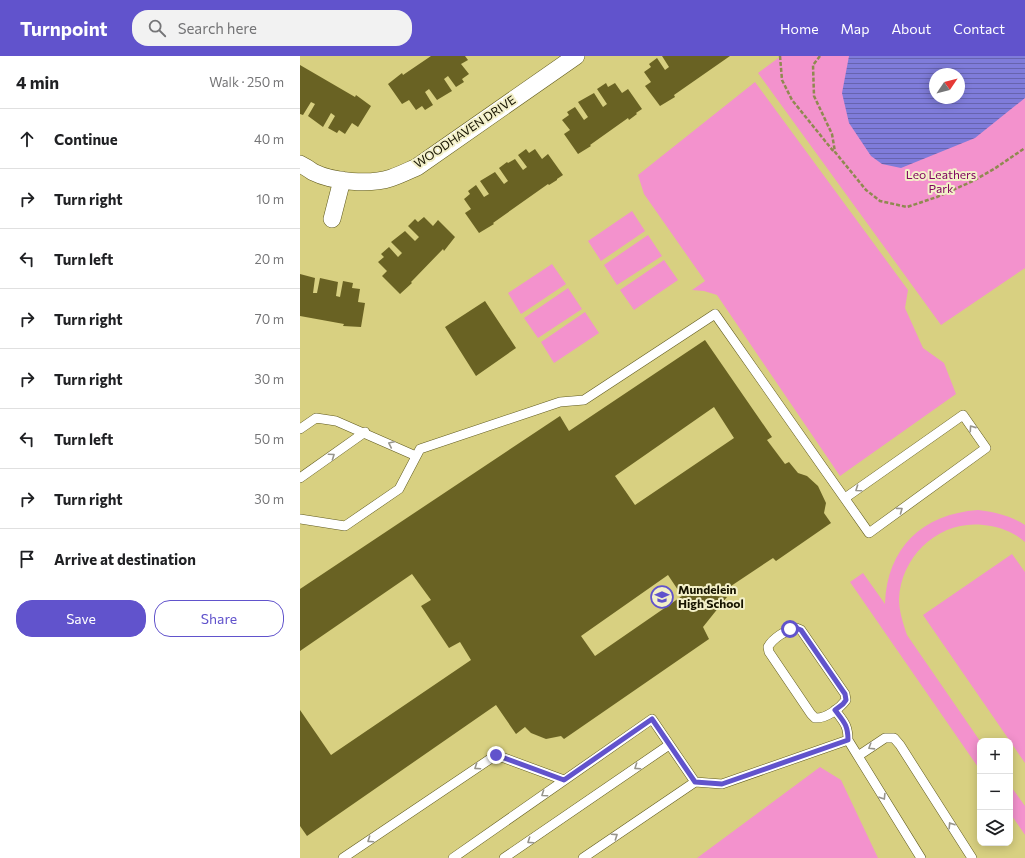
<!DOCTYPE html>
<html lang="en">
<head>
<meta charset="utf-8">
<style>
	:root { --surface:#fff; --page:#f2f2f2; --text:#202124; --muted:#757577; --line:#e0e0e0; --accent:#6153cc }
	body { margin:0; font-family:Commissioner,sans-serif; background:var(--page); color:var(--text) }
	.controls { position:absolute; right:12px; bottom:12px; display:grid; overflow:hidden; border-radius:8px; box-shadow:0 2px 10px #0003 }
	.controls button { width:36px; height:36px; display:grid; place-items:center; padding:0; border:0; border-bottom:1px solid var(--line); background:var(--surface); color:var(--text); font:20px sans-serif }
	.compass { position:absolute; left:629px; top:12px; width:36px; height:36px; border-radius:50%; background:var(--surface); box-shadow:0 2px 10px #0003; rotate:55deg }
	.stop { position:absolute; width:12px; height:12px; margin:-9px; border:3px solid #6153cc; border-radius:50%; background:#fff }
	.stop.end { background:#6153cc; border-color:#fff; box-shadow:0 1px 4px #0008 }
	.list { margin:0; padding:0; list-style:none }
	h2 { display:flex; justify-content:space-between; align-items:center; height:52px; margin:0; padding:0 16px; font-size:17px }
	h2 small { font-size:13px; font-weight:400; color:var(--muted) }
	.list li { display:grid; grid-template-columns:26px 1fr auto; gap:12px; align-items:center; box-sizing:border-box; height:60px; padding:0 16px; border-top:1px solid var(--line) }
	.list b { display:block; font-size:15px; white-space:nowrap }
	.list em { font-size:13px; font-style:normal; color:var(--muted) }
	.actions { display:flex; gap:8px; padding:12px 16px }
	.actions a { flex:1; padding:9px 0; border:1px solid var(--accent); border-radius:16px; text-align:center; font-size:14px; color:var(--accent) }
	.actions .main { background:var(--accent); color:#fff }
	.icon { flex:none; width:22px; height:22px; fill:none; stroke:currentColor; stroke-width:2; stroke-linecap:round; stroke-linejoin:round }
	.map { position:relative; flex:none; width:725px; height:802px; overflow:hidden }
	header { display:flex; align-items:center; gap:24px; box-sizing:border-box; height:56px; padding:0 20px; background:var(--accent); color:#fff }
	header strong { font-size:19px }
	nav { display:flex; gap:22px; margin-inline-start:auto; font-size:14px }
	.search { width:280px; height:36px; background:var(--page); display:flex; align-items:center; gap:10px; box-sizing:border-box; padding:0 14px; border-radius:16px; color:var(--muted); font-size:15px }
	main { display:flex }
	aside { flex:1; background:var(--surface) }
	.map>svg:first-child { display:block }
	.green { fill:#f392cd; fill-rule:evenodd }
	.water { fill:url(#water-rules); fill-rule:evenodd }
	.building { fill:#696223; fill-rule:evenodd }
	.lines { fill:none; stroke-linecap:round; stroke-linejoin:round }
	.service-casing { stroke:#605a1d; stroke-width:10 }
	.minor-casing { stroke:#605a1d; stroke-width:18 }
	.path { stroke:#8f8950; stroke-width:2.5; stroke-dasharray:4 2; stroke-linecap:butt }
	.service { stroke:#fff; stroke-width:9 }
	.minor { stroke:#fff; stroke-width:17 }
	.oneway { stroke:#97958c }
	.route { stroke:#6153cc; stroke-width:5 }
	.labels { text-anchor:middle; stroke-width:4; stroke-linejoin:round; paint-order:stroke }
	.street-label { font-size:12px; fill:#171400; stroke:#f3f0c9 }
	.park-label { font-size:12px; fill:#80045f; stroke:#f3f0c9 }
	.poi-label { font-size:12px; font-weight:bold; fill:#171400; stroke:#f3f0c9; text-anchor:start }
</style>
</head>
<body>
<header>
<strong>Turnpoint</strong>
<div class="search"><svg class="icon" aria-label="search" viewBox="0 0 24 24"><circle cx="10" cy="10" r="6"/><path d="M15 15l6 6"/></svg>Search here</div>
<nav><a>Home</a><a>Map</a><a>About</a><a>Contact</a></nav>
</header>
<main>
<aside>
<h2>4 min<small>Walk · 250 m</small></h2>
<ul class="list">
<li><svg class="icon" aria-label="ahead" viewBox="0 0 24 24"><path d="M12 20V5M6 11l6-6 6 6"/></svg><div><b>Continue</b></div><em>40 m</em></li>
<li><svg class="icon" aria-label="right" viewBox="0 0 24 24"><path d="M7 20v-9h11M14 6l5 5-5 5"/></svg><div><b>Turn right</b></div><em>10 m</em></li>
<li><svg class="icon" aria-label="left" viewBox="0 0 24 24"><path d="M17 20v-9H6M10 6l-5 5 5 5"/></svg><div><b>Turn left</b></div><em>20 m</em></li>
<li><svg class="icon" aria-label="right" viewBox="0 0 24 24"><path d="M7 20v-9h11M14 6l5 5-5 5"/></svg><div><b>Turn right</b></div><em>70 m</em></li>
<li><svg class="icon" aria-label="right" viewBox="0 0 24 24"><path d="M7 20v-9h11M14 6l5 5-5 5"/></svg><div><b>Turn right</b></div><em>30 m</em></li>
<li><svg class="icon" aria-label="left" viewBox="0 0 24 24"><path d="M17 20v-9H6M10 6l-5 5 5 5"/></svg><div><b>Turn left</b></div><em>50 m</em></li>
<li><svg class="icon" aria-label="right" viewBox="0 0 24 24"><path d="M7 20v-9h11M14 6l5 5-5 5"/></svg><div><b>Turn right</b></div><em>30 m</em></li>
<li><svg class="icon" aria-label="arrive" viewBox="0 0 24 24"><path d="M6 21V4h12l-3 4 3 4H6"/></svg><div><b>Arrive at destination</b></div></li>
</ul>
<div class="actions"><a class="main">Save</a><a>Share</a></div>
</aside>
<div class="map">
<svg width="725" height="802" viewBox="0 0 725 802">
	<defs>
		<pattern id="water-rules" width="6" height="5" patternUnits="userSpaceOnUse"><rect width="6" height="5" fill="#7f7cda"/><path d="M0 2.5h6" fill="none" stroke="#6764ae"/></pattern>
	</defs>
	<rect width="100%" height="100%" fill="#d8d081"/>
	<path class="green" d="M481 0H725V212L641 269 458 17ZM635 18H659V42H635Z
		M455 26 608 234 605 252 623 292 644 307 656 338 540 420 417 239 404 235 392 234 405 225 344 138 338 119Z
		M332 155 345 175 301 205 288 185Z
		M348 179 362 200 317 229 304 209Z
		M364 204 378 224 334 254 320 234Z
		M252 208 266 228 221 258 208 237Z
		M268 232 282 253 238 282 224 262Z
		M285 256 299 277 254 307 241 286Z
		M678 454C695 456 711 460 725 469V486C714 476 698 470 683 469 640 464 601 499 599 543 599 555 603 567 607 579L680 685V714L550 526 563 517 585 548C587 492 622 458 678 454Z
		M712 498 725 516V707L623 559Z
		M520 711 541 724 578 802H397Z
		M710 729 725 750V779L710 757Z"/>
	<path class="water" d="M549 0H725V42L675 82 601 112 582 108 571 100 549 67 542 37ZM635 18H659V42H635Z"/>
	<path class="building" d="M131 0H165L168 4 161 8 169 18 162 23 164 26 156 31 148 20 144 23 152 35 137 44 129 33 125 36 133 49 125 54 122 50 116 54 109 44 102 48 88 28 102 17 103 19Z
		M362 0H430L374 39 375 41 360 50 345 30 351 26 344 16 351 11 349 8 357 2 365 14 369 11Z
		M0 9 55 41 56 39 71 50 58 71 52 67 45 78 39 74 37 77 28 72 35 60 31 57 23 71 8 60 15 48 11 46 3 59 0 58Z
		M306 27 308 31 315 27 322 37 328 33 342 53 336 57 337 58 329 64 328 62 290 89 291 90 278 98 264 78 270 74 262 64 269 59 267 56 275 51 284 64 288 61 278 46 294 37 303 51 307 48 297 33Z
		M226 93 229 97 235 93 242 103 248 98 263 119 257 123V124L249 129 248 128 193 167 194 168 179 177 165 157 171 153 164 143 170 138 168 135 176 129 184 141 189 138 180 125 195 116 204 128 208 125 199 112 207 106 208 107 215 103 223 114 227 111 218 99Z
		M124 161 133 170 138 164 155 181 144 195 143 193 113 224 111 226 112 227 100 238 82 220 87 215 78 206 84 201 81 198 89 191 98 201 102 197 91 186 105 175 115 185 119 181 108 170 115 163 118 166Z
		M0 218 15 222 13 237H17L20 222 38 226 36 240 40 241 43 225 53 227 52 232 60 233 58 246 65 247 61 271 43 270 44 268 0 260Z
		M185 245 216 292 176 320 145 271Z
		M405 284 472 381 467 384 485 408 489 406 498 417 507 420 518 430 526 447 524 457 531 467 476 505 473 502 416 540 427 541 403 571 409 583 264 683 261 680 246 683 231 677 225 671 216 678 196 649 7 780 0 770V654L31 699 171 604 160 586 149 592 121 550 131 544 112 518 0 595V533L260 360 269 375ZM414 351 434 382 335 449 315 420ZM368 519 382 540 295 600 281 580Z"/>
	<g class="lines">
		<g class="service-casing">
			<path id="service" d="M0 373 16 362 36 365 116 400
				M0 422 65 376
				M0 463 45 470 99 433 120 393 260 346 284 344 415 258 569 477 686 392 663 359 545 442
				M496 572 501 574 545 638 546 644C540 652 526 663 515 662L511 658 469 596 468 591C473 582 486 574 496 572Z
				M535 654C544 666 548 669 548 684L621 802
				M558 700 585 682H594L600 689 672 802
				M43 802 196 699 264 724
				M153 802 352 663 395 726
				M204 802 369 689
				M283 802 395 726 422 728 548 684"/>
		</g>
		<g class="minor-casing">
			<path id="minor" d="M0 108C4 110 9 113 13 116 33 126 70 129 91 122 100 119 108 115 117 111L276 0
				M32 163 42 124"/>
		</g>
		<path class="path" d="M480 0 482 24 492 44 534 96
			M520 0 513 9 514 40 532 78 535 96 566 134 580 145 607 151 637 141 673 125 694 113 725 92"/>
		<use href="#service" class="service"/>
		<use href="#minor" class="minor"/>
	</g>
	<defs><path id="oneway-chevron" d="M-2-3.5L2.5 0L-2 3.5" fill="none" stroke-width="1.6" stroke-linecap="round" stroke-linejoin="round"/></defs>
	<g class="oneway">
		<use href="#oneway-chevron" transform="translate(672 372) rotate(-125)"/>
		<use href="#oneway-chevron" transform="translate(91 388) rotate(-155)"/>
		<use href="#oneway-chevron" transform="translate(32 400) rotate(-35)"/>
		<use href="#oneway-chevron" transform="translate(558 433) rotate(145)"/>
		<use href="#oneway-chevron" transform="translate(600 454) rotate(-36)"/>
		<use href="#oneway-chevron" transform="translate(571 691) rotate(148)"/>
		<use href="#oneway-chevron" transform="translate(177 711) rotate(146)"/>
		<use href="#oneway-chevron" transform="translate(337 711) rotate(146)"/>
		<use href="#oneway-chevron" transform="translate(244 738) rotate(145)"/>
		<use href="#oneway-chevron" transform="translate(583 741) rotate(58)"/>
		<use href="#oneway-chevron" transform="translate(651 769) rotate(-123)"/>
		<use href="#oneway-chevron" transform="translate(315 780) rotate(-34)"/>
		<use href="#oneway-chevron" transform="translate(70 784) rotate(146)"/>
		<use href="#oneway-chevron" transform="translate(230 785) rotate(146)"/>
	</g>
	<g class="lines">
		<path class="route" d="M196 699 264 724 352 663 395 726 422 728 548 684C548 669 544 666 535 654L543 648 546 644 545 638 501 574 496 572 490 573"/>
	</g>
	<defs>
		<g id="school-ring" transform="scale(1.15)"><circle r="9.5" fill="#f3f0c9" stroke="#6153cc" stroke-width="1.5"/><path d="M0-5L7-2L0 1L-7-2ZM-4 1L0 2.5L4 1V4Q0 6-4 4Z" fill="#6153cc"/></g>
	</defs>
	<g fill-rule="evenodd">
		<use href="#school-ring" x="362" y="541"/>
	</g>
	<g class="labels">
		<g class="street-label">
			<text transform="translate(165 76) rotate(-34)" y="4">WOODHAVEN DRIVE</text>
		</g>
		<g class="park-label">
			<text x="641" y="123">Leo Leathers<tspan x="641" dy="14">Park</tspan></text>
		</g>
		<g class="poi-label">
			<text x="378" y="538">Mundelein<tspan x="378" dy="14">High School</tspan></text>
		</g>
	</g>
</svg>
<div class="controls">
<button>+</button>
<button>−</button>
<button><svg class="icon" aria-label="layers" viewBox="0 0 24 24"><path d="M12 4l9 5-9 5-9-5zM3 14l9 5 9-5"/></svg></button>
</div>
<svg class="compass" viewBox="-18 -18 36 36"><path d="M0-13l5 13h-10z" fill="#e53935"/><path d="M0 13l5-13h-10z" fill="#757577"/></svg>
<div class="stop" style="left:490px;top:573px"></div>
<div class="stop end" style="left:196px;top:699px"></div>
</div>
</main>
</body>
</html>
